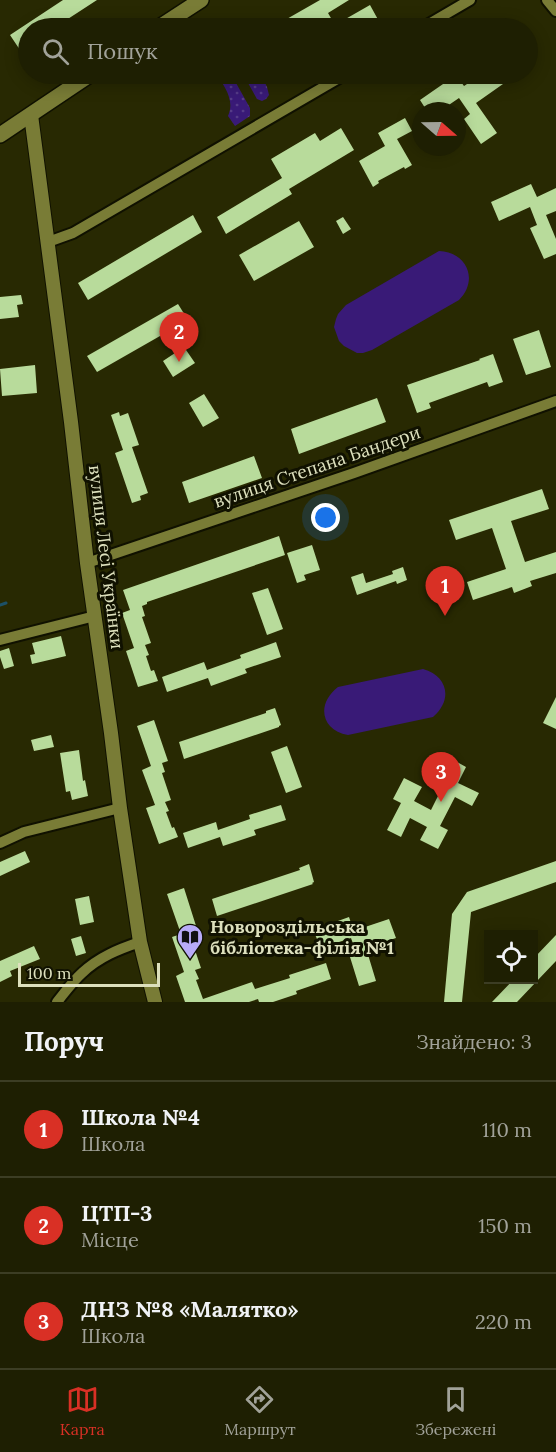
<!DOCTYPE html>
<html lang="uk">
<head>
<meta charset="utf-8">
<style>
	:root { --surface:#1e1f02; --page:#2b2c11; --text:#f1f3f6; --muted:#a1a299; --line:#3c3d24; --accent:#d93025 }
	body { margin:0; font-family:Lora,serif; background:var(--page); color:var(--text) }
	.controls { position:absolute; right:18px; bottom:18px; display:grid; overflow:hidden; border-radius:0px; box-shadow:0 3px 15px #0003 }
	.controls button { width:54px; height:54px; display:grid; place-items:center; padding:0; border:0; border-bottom:2px solid var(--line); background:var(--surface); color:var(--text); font:30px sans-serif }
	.compass { position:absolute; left:412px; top:102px; width:54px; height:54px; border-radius:50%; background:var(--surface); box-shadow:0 3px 15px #0003; rotate:110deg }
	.scale { position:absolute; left:18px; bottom:15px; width:142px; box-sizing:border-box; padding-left:6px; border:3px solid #dde0bd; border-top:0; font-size:16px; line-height:21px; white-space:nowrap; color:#dde0bd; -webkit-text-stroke:4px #101100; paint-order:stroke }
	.you { position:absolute; left:326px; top:518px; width:21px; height:21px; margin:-15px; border:4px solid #fff; border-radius:50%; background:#1a73e8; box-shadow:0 0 0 9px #1a73e833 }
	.badge { display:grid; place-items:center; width:39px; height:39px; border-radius:50%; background:var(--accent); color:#fff; font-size:20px; font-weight:700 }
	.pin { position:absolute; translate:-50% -50px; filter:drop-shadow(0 2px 3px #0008) }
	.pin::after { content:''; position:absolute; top:32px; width:21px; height:18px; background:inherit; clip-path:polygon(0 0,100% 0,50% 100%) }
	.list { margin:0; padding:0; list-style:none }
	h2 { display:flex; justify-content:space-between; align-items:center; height:78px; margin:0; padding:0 24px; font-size:26px }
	h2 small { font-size:20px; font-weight:400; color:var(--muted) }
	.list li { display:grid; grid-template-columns:39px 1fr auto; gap:18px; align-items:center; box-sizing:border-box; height:96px; padding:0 24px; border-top:2px solid var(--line) }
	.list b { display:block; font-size:22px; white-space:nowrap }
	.list p { margin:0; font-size:20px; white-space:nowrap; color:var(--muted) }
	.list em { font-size:20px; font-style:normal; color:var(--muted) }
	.icon { flex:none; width:33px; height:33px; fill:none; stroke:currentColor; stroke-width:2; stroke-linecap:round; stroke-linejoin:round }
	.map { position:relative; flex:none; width:556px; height:1002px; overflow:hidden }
	.search { position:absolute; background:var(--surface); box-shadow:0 3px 15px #0003; left:18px; right:18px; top:18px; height:66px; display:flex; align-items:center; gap:15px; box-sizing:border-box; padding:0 21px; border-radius:33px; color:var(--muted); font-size:22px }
	.sheet { height:366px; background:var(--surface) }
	nav { display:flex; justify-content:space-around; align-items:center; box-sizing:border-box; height:84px; border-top:2px solid var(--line); background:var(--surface); font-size:16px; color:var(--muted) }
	nav a { display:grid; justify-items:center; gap:3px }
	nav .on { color:var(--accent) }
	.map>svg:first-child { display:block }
	.grass { fill:url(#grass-dots) }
	.pitch { fill:#391a77 }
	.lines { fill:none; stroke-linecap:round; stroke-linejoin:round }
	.stream { stroke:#1c5067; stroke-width:3 }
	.building { fill:#b8db9b }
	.minor-casing { stroke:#101100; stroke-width:14 }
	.tertiary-casing { stroke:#101100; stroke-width:16 }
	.secondary-casing { stroke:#101100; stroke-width:18 }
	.minor { stroke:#797c36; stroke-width:10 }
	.tertiary { stroke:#797c36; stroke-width:14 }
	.secondary { stroke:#797c36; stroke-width:15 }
	.labels { text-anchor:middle; stroke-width:6; stroke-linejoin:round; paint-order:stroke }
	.street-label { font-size:18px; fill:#dde0bd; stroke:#101100 }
	.poi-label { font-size:18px; font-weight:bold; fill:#dde0bd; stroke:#101100; text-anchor:start }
</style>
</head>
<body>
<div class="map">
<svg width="556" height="1002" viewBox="0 0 556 1002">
	<defs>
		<pattern id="grass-dots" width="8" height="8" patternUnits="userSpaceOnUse" patternTransform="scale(1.5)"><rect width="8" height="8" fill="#391a77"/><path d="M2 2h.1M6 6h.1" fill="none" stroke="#553b88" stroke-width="1.8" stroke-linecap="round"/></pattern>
	</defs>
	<rect width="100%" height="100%" fill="#282902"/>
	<path class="grass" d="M217 74H231L250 108V116L235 126 228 116C235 100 225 88 217 74Z
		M243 74H261L267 87 269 95 266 99 262 101 257 99Z"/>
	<path class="pitch" d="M439 251C467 252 479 280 459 300L372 350 363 353H357L344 346 339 341 334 327 336 319 338 314 346 305Z
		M423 669C448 676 453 700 433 717L348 735C321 730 316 704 338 687Z"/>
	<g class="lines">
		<path class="stream" d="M0 605 6 603"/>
	</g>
	<path class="building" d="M63 0H97L54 28H28V45L20 50 10 35Z
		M320 0H349L328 13 335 25 370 5 381 25 375 28H271Z
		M482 74H495L503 84 476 103 497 133 481 144 464 119 470 114 459 98 440 111H427L420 100 456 75 464 86Z
		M405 118 412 131 397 139 412 165 405 169 404 167 378 181 379 183 373 187 359 161 385 146 378 133Z
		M341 128 354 150 289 189 292 194 226 234 217 217 282 178 271 159 315 133 320 141Z
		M531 184 537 197 556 188V211L546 215 556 239V254L544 259 530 228 537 225 530 207 499 221 491 202Z
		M193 215 202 232 88 300 78 283Z
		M343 217 351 229 343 234 336 221Z
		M299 221 314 247 254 281 239 255Z
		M21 295 23 304 17 305 19 317 0 319V297Z
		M178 304 188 320 97 372 87 356Z
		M539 330 551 367 526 375 513 339Z
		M184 347 195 363 173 377 163 361Z
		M493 354 503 382 489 387 487 382 429 403 431 408 417 413 407 385 480 360 479 359Z
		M35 365 37 393 2 396 0 369Z
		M204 394 219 418 203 427 189 403Z
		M377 398 386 422 299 454 291 429Z
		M119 412 120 416 128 413 139 445 132 447 148 493 140 496 141 500 132 503 115 453 123 450 111 415Z
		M254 456 262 478 189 503 182 482Z
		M542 489 549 509 511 521 525 562 556 552V573L530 581 532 586 514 593 512 587 473 600 467 582 506 569 492 528 456 540 449 520Z
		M279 536 285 555 147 602V604L142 606 145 616 142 617 151 643 145 645 149 655 146 656 151 671 154 670 158 681 138 687 126 651 134 648 122 613 130 610 123 590Z
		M312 545 320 570 304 575 306 580 297 583 287 553Z
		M403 567 407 580 397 584 396 581 357 595 351 577 363 573 366 583 393 574 392 571Z
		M268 588 283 629 267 635 252 593Z
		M61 636 66 656 32 664 30 655 35 654 32 643Z
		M276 642 281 657 245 669 247 673 211 686 208 678 167 692 162 677 204 662 207 670 241 658 240 655Z
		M9 648 14 666 4 669 0 657V651Z
		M556 697V729L543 723Z
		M275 708 281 725 279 726V727L184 759 179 742 266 713V711Z
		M154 720 168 761 162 763 165 772 162 773 171 800 165 802 169 811 166 812 172 828 174 827 178 837 159 844 146 808 155 805 142 770 151 766 137 726Z
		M51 735 54 747 34 751 31 740Z
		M287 746 302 787 286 793 271 752Z
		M79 750 83 781 85 780 88 796 72 800 70 791 66 792 60 753Z
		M448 757 466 767 458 783 479 793 472 806 455 797 440 826 448 830 438 849 420 840 427 827 410 818 401 837 387 830 401 803 393 799 404 778 422 787 414 801 431 810 445 782 437 778Z
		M281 805 286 820 254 830 256 835 223 846 220 837 188 848 183 833 216 822 218 830 250 819 249 815Z
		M25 851 30 862 0 876V862Z
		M556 861V882L471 912 462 1002H444L452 914 467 892Z
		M309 864 314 882 312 883 313 884 217 916 212 899 300 870 299 868Z
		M184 888 197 929 192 931 195 940 192 941 201 968 195 970 199 979 196 980 203 999 252 982 255 989 290 978 289 975 326 963 331 979 296 991 297 994 273 1002H259L258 999 249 1002H185L176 976 184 972 172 937 181 934 167 894Z
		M89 896 94 922 80 925 75 899Z
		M349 917 352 926 357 924 359 929 389 919 396 938 366 948 376 981 359 986 350 957 357 955 351 938 321 948 313 930Z
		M556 935V961L517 1002H492L513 980H534V958Z
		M81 936 86 953 76 956 71 939Z
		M34 946 40 959 10 971 12 976 0 982V961Z"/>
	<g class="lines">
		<g class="minor-casing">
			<path id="minor" d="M547 0 556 11
				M422 28 470 0
				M48 242 73 233 346 74
				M87 563 354 473 556 401
				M0 640 95 616
				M0 843 24 832 120 808
				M57 1002C65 992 73 981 82 973 99 957 119 949 140 942"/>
		</g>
		<g class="tertiary-casing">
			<path id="tertiary" d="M31 115 71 422 87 563 111 733 120 808 140 942 155 1002"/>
		</g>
		<g class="secondary-casing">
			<path id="secondary" d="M158 28 201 0
				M0 135 91 74"/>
		</g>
		<use href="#minor" class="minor"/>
		<use href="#tertiary" class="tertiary"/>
		<use href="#secondary" class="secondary"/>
	</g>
	<defs>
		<g id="library-pin" transform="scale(1.35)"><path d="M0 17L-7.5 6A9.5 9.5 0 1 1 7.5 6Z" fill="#b8abf7" stroke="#101100"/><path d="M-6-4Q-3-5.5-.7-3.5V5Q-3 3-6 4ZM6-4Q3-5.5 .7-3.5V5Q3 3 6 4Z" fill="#111"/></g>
	</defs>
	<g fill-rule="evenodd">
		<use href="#library-pin" x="190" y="937"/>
	</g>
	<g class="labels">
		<g class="street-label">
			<text transform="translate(317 467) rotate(-19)" y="6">вулиця Степана Бандери</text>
			<text transform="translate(106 557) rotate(83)" y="6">вулиця Лесі Українки</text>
		</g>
		<g class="poi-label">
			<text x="210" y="933">Новороздільська<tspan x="210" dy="21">бібліотека-філія №1</tspan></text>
		</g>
	</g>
</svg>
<div class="controls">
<button><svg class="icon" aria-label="locate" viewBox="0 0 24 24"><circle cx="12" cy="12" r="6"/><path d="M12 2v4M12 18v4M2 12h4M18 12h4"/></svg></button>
</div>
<svg class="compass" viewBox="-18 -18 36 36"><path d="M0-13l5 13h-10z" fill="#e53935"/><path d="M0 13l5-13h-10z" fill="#a1a299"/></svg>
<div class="scale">100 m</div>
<div class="you"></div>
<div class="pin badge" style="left:445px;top:616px">1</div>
<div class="pin badge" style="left:179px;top:362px">2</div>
<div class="pin badge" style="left:441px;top:802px">3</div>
<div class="search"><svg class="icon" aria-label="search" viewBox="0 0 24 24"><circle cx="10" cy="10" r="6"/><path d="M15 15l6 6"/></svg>Пошук</div>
</div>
<section class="sheet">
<h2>Поруч<small>Знайдено: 3</small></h2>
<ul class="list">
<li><span class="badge">1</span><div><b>Школа №4</b><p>Школа</p></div><em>110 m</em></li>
<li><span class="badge">2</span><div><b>ЦТП-3</b><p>Місце</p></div><em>150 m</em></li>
<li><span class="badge">3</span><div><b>ДНЗ №8 «Малятко»</b><p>Школа</p></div><em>220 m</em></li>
</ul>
</section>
<nav>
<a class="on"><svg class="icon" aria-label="map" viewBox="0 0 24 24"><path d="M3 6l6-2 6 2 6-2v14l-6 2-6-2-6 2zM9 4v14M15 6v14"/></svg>Карта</a>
<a><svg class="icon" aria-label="directions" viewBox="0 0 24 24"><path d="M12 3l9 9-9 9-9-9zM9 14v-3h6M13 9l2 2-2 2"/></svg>Маршрут</a>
<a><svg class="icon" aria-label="saved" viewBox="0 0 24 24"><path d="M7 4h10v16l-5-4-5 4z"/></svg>Збережені</a>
</nav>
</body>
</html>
